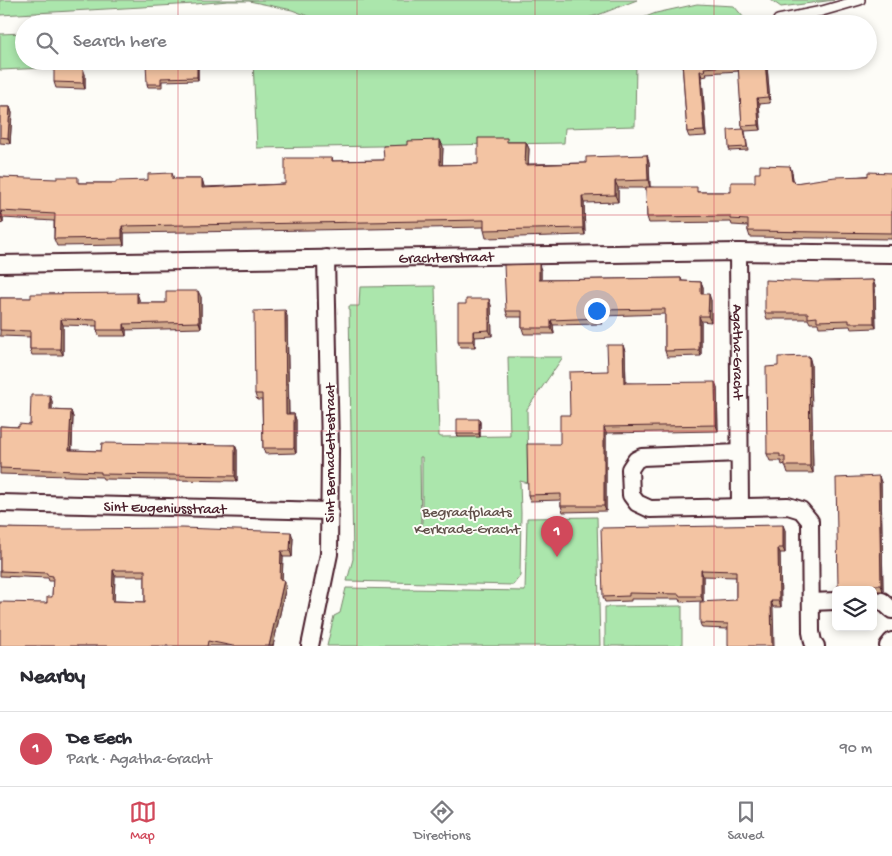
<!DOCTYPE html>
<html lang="en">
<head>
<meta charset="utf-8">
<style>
	:root { --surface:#fff; --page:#f7f7f7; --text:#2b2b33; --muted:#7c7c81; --line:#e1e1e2; --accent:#d1495b }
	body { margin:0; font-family:"Gochi Hand",sans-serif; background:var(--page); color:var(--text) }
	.controls { position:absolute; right:15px; bottom:15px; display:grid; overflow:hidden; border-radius:8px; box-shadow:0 2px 8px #0003 }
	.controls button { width:45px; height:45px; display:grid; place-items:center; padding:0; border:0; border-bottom:1px solid var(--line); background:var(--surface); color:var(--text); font:25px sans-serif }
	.you { position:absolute; left:596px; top:310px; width:18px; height:18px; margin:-12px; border:4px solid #fff; border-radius:50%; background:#1a73e8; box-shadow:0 0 0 8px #1a73e833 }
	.badge { display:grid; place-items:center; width:32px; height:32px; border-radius:50%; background:var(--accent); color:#fff; font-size:16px; font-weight:700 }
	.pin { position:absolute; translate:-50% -41px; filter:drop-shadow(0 1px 2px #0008) }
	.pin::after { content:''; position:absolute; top:26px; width:18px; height:15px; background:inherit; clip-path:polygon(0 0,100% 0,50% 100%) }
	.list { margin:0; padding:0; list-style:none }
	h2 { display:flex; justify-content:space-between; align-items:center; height:65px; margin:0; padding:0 20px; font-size:21px }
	h2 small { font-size:16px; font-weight:400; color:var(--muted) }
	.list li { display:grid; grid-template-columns:32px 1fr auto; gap:15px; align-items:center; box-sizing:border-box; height:75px; padding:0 20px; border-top:1px solid var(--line) }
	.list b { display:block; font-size:19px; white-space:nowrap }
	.list p { margin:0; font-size:16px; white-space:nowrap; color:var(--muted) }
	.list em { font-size:16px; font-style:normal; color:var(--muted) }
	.icon { flex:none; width:28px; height:28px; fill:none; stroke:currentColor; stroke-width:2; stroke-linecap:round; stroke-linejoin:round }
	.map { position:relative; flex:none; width:892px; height:646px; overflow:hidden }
	.search { position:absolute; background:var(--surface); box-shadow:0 2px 8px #0003; left:15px; right:15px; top:15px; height:55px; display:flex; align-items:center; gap:12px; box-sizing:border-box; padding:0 18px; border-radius:28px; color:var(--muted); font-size:19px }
	.sheet { height:140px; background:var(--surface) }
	nav { display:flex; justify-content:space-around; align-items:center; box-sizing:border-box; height:70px; border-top:1px solid var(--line); background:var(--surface); font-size:14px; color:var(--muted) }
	nav a { display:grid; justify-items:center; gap:2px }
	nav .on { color:var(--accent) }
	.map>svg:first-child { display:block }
	.green { fill:#abe6ac; stroke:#7a826c; fill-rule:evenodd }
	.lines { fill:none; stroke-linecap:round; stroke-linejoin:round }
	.service-casing { stroke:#4a1f2b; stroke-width:12 }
	.minor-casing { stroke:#4a1f2b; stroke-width:20 }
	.service { stroke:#fdfcf7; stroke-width:9 }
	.minor { stroke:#fdfcf7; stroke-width:16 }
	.wall { fill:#d1a98c; stroke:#4a1f2b; fill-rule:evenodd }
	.shaded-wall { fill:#aa8972; stroke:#4a1f2b }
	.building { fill:#f3c4a3; stroke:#4a1f2b; fill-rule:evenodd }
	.grid { fill:none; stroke:#d1495b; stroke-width:1; stroke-opacity:0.55 }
	.labels { text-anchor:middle; stroke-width:4; stroke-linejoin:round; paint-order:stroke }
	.street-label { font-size:15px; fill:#4a1f2b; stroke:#fdfcf7 }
	.park-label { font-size:15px; fill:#62514b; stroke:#fdfcf7 }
</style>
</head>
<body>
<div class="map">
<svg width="892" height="646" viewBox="0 0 892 646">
	<rect width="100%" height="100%" fill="#fdfcf7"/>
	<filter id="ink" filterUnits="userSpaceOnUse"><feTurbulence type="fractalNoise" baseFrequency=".02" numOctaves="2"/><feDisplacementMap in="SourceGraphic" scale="10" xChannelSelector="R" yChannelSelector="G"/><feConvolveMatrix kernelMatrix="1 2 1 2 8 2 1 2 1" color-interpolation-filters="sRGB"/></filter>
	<g filter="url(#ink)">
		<path class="green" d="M0 0H637L598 15 564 24H339L313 18 292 10 249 1H228L195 4 0 15Z
			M771 0H834L781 7Z
			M697 4 734 6 749 24H627L656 13Z
			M228 21 258 22 267 24H183Z
			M24 33V61H204L0 70V34Z
			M253 61H636L635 126 565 128 564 143 257 148Z
			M435 286 439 436 441 437 510 436 508 357H563L527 409 528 483 520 481 521 513 520 576 513 585 347 581 353 559 349 306H359L360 287ZM420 457H422V532L421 531Z
			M597 517 600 646H327L334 616 340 613 346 588 525 591 527 518Z
			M682 606V646H605V607Z"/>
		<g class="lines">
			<g class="service-casing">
				<path id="service" d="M778 20 822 11 860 0"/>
			</g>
			<g class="minor-casing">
				<g id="minor">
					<path id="s1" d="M738 252 740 507"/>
					<path id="s2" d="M0 264 738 252 892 254"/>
					<path d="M739 453 642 457 636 460 630 469 631 495 637 503 650 509 788 506 801 510 810 521 811 632 813 642 816 646"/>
					<path id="s3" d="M0 503 330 511"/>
					<path d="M873 600 882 601 892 610"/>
					<path d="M811 602 836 601"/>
					<path d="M310 646 329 554 330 449 326 258"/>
					<path d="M888 646 892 641"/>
				</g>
			</g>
			<use href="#service" class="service"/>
			<use href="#minor" class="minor"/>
		</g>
		<path class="wall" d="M682 61H798L767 66 770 103 759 104 761 130 745 131 748 150 730 151 729 148 743 129 742 126 739 71 706 73 707 76 702 77 706 136 689 137 687 132Z
			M197 62 198 65V80L162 81V87H148L147 84Z
			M85 74V89L56 88 54 82Z
			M0 107H10L12 113 10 144 0 143Z
			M440 140 443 147 442 165 478 164 508 142H526L529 149 528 164 586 163 647 155 649 162 650 187 699 192H731L755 182 792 172 793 180 795 183 892 173V239L750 237 748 231V226L732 225 731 222 649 223 647 217 646 188H618V202L584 203 585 235 486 238 484 230V227L251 231 124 233V245L57 246 54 239V221L3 218V223L0 224V177L81 183H116L148 180 172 173 174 179H202L204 187 285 184 332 158 333 161 384 160 407 145Z
			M541 270V280L681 278 682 281 701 282 703 287V294L711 300V322L701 321V356L667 357 665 351V314L602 316V324L553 325 554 334H524L522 328V317H508L506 311Z
			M873 280 875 286 876 328 851 329 850 326 819 327 818 323H810L808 319H767L765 313 819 282Z
			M201 297V328L126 330V336H99L97 330V326L63 325V355H32L30 349V337L0 336V298L139 299V303H166Z
			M491 305 492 336 475 337V347H460L458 341Z
			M287 316 289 414H294L296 420V453L265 454 263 448 262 400H257L255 394Z
			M625 351 626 383 717 387 718 431 606 433V511L563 512 561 506V500L530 501 528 495 560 444 570 415Z
			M809 356 811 364 813 473H788L785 464 782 465 781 461H770L767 454 778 366Z
			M52 401V410L71 411 73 417 72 450 101 451 235 445 237 450V481L103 479 102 477 0 474V426L19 427 30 425Z
			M479 419 480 422V437H458L457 434Z
			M881 482 883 591H873V590H839L838 586Z
			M0 528 293 538 292 557H283L282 580H284L286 586 273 646H0L52 597 53 581H49L48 578 0 576ZM115 576H145V602L114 601Z
			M785 530V553H780L781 607H773L728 629 702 628 700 623 736 600V577L703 576V601L681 602 680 599H631V601L605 602 603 597Z"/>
		<path class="shaded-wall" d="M765 61 767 66 770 103 768 97Z
			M197 62 198 65V80L197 77Z
			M83 68 85 74V89L83 83Z
			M700 71 702 77 706 136 704 131Z
			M757 98 759 104 761 130 759 125Z
			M10 107 12 113 10 144 8 138Z
			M440 140 443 147 442 172 440 165Z
			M526 142 529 149 528 172 525 165Z
			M647 155 649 162 650 188 648 180Z
			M790 166 792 172 794 186 792 180Z
			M202 179 204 186 205 195 202 188Z
			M615 181 618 188V202L615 195Z
			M582 196 584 203 585 235 583 228Z
			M1 211 3 218V223L1 216Z
			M122 226 124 233V245L122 238Z
			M539 264 541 270V286L539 280Z
			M873 280 875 286 876 328 874 323Z
			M701 282 703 287V300L701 294Z
			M198 291 201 297V328L199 322Z
			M137 293 139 299V309L137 303Z
			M709 294 711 300V322L708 316Z
			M489 299 491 305 492 336 489 330Z
			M285 310 287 316 289 420 286 414Z
			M600 310 602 316V324L600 318Z
			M699 316 701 321V356L699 350Z
			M61 319 63 325V355L60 349Z
			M551 320 553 325 554 334 551 328Z
			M124 324 126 330V336L124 330Z
			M473 331 475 337V347L473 341Z
			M623 345 625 351 626 389 624 383Z
			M809 356 811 364 813 473 810 466Z
			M715 382 717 387 718 431 716 425Z
			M50 395 52 401V415L50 410Z
			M71 411 73 417 71 456 69 450Z
			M294 414 296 420V453L294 448Z
			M479 419 480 422V437L479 434Z
			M604 427 606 433V511L604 506Z
			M235 445 237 450V481L235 476Z
			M879 476 881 482 883 591 881 585Z
			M783 525 785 530V553L783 548Z
			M291 532 293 538 292 557 290 551Z
			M778 548 780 553 781 607 779 601Z
			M281 551 283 557 282 585 280 579Z
			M113 570 115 576 114 606 112 601Z
			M701 570 703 576V601L701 596Z
			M284 580 286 586 273 646H269Z
			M771 601 773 607 774 646H772Z"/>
		<path class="building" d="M682 61H765L768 97 757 98 759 125 742 126 738 65 704 68 705 71H700L704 131 687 132Z
			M146 62H197V77L161 78V84H147Z
			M54 67 83 68V83L54 82Z
			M0 107H10L8 138 0 137Z
			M744 129 747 147 729 148 728 130Z
			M478 138H507V142H526L525 165 586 163V157L647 155 648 180 615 181V195L582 196 583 228 484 230V220L248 224 122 226V238L54 239 55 214 1 211V216H0V177L57 179V177H78V183H116V181L148 180V174L172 173V179H202V188L285 184V158H332V161L384 160 383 146 407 145V141L440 140V165L478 164Z
			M760 165 790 166 792 180H794L795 183 835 177 868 176V172L892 173V233L748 231V220L730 219V216L647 217 646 187H697V192H731V182H755V173H760Z
			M539 264V280L681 278V281L701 282V294H709L708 316H699V350L665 351V309L600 310V318L551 320V328H522V311H506L504 265Z
			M765 280 819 282V281L873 280 874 323H849V320L817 321V317L808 318V313H765Z
			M166 291H198L199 322 124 324V330H97V320L61 319 60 349H30V331L0 330V298H31V294L137 293V303H166Z
			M466 299H489V330L473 331V341H458V304H466Z
			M285 310 286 414H294V448H263L262 394H255L254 311Z
			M607 345H623L624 383 715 382 716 425 604 427V506H561V494L528 495 527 444H560V415H570L569 372 608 371Z
			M809 356 810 466H785V457H780V454H767L766 367 778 366V357Z
			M31 395H50V410L71 411 69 450 101 451 102 443 235 445V476L101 474V472L0 468V426L19 427V424L30 425Z
			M457 419H479V434H457Z
			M879 476 881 585 838 586 836 478Z
			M783 525V548H778L779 601H771L772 646H728V624L700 623V602L736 600V571L701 570V596H679V594L629 593V596L603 597 601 528Z
			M0 528 66 529 182 528 291 532 290 551H281L280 579 284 580 269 646H233L208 641 207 646H0V602L47 603V597H52L53 576 47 575V573L0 571ZM113 570H145V602L112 601Z"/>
	</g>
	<path class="grid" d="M178 0V24M357 0V24M535 0V24M714 0V24M178 61V646M357 61V646M535 61V646M714 61V646M0 215H892M0 431H892"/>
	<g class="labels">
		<g class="street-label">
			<text dy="5" stroke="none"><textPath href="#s2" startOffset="446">Grachterstraat</textPath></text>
			<text dy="5" stroke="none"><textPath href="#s1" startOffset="100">Agatha-Gracht</textPath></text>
			<text transform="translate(329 453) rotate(-90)" y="5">Sint Bernadettestraat</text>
			<text dy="5" stroke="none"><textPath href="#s3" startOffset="165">Sint Eugeniusstraat</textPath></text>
		</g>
		<g class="park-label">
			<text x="467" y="516">Begraafplaats<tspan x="467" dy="17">Kerkrade-Gracht</tspan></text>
		</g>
	</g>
</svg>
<div class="controls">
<button><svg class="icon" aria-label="layers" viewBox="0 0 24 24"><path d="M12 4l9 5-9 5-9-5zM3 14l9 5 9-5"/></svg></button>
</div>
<div class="you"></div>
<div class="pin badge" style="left:557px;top:557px">1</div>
<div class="search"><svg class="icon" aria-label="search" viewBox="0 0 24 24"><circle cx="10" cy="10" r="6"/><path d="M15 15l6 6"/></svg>Search here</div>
</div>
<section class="sheet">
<h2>Nearby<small></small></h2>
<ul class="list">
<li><span class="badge">1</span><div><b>De Eech</b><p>Park · Agatha-Gracht</p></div><em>90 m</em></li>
</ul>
</section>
<nav>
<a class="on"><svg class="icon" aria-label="map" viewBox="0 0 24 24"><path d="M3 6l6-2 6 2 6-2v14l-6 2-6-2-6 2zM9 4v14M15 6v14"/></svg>Map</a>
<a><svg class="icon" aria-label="directions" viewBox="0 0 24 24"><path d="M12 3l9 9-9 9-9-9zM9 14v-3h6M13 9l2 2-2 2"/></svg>Directions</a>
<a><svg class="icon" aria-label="saved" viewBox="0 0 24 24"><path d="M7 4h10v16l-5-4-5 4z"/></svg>Saved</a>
</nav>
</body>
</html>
